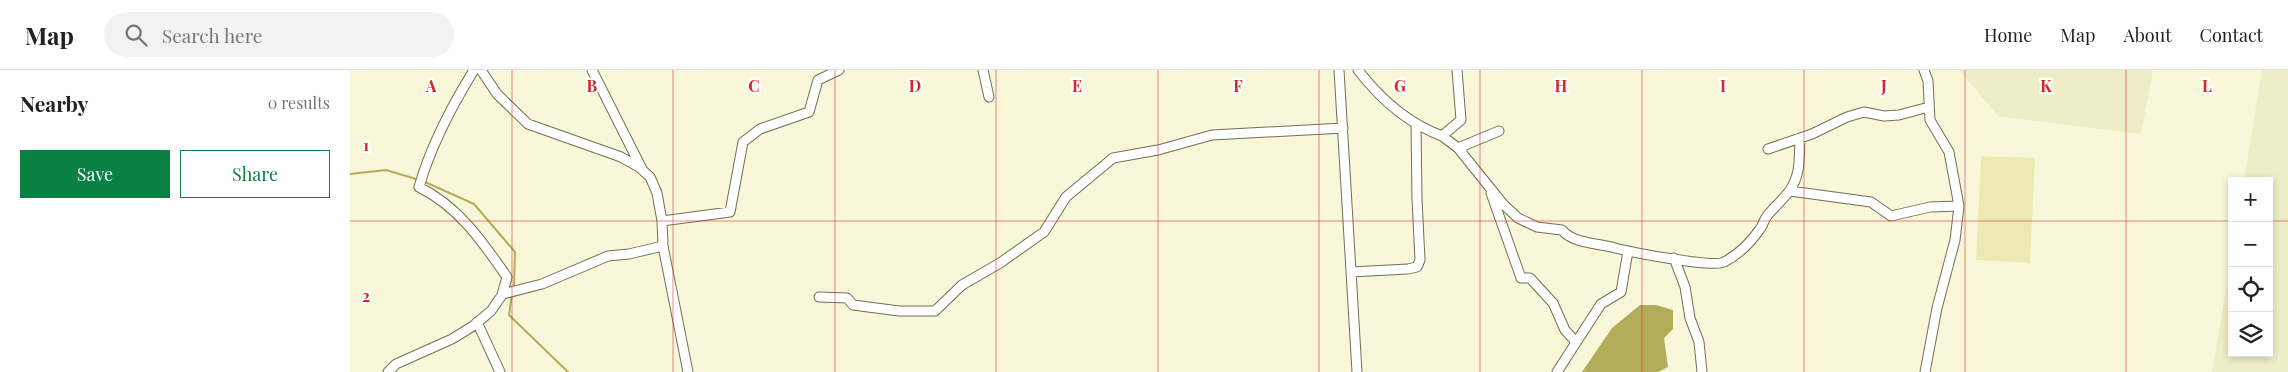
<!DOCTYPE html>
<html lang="en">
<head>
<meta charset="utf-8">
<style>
	:root { --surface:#fff; --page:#f2f2f2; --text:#222; --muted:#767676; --line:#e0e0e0; --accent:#0b8043 }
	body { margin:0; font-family:"Playfair Display",serif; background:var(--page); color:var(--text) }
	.controls { position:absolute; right:15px; bottom:15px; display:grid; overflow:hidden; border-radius:0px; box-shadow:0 2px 8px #0003 }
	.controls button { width:45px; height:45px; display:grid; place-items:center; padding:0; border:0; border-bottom:1px solid var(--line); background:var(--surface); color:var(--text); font:25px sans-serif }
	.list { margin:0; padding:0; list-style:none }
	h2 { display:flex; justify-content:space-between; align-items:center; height:65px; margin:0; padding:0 20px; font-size:21px }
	h2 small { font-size:16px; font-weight:400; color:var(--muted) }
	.actions { display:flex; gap:10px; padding:15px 20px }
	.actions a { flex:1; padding:11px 0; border:1px solid var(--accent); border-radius:0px; text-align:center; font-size:18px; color:var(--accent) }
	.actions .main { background:var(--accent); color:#fff }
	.icon { flex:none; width:28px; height:28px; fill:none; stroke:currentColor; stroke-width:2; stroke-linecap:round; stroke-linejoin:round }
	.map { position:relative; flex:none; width:1938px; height:302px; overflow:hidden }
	header { display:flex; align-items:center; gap:30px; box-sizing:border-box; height:70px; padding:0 25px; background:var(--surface); border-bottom:1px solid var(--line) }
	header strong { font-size:24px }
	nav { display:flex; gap:28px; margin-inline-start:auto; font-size:18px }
	.search { width:350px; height:45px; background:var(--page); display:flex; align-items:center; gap:12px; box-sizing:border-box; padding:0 18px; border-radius:28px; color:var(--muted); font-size:19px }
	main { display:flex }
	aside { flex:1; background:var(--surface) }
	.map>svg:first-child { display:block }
	.built { fill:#efedc8 }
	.green { fill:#ede9b3 }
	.water { fill:#b3ad59 }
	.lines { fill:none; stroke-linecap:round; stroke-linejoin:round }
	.stream { stroke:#b3ad59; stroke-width:2 }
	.street-casing { stroke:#717055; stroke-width:11 }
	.street { stroke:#fff; stroke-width:9 }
	.grid { fill:none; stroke:#d62828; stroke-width:1; stroke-opacity:0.55 }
	.grid-label { font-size:16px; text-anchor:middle; font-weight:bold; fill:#d62828; stroke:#fff; stroke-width:4.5; stroke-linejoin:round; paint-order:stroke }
</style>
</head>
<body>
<header>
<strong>Map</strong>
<div class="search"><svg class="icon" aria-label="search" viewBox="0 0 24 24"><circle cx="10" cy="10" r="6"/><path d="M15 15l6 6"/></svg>Search here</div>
<nav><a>Home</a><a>Map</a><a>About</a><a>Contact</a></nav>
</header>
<main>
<aside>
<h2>Nearby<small>0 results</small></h2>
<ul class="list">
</ul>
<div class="actions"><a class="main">Save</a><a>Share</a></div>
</aside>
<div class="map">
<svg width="1938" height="302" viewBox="0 0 1938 302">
	<rect width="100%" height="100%" fill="#f8f7d9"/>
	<path class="built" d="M1609 0H1803L1791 64 1648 46Z
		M1912 0H1938V302H1862L1882 184V283H1919V111H1894Z"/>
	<path class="green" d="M1631 86 1685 88 1680 193 1626 190Z"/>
	<path class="water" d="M1290 235H1306L1323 240V259L1314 268 1318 297 1308 302H1232L1262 258Z"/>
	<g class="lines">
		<path class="stream" d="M0 104 36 100 66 109
			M75 112 124 134 165 182 164 217
			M162 224 159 245 218 302"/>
		<g class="street-casing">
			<path id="street" d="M131 0 147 24 178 54 271 87 289 97 300 107 307 123 312 151 313 176 338 302
				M242 0 292 99
				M633 0 639 27
				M989 0 1007 302
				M1008 0C1031 30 1057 53 1092 66L1111 50 1107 0
				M1574 0 1578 11 1580 50 1599 82 1609 136 1605 170 1587 238 1575 302
				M1092 66 1108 78 1153 134 1168 148 1187 157 1212 160C1223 174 1249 173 1265 178 1281 182 1363 198 1374 192 1388 185 1401 172 1410 159 1413 155 1414 150 1417 146 1424 137 1434 129 1440 120 1451 104 1449 87 1450 68
				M1108 78 1149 61
				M1418 79 1462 64 1497 47 1514 42 1534 46 1549 45 1579 37
				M1440 121 1521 132 1541 146 1580 137 1609 136
				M1141 123 1171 208H1180L1203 233 1215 260 1226 272
				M312 151 380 142 393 72 410 59 459 42 468 10 489 0
				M1324 188 1335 217 1340 248 1349 272 1352 302
				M1001 202 1058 199 1067 197 1070 190 1067 129 1066 54
				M153 224 192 214 258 186 279 184 313 176
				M469 227 497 228 503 235 549 241H585L612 215 650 193 694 162 716 127 763 88 808 80 862 65 993 58
				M127 252 150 302
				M38 302 46 294 102 269 123 256 141 241 152 225 157 207C132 171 109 137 69 117 81 75 101 37 124 0
				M1207 302 1251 234 1271 222 1278 181"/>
		</g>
		<use href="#street" class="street"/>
	</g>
	<path class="grid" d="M162 0V302M323 0V302M485 0V302M646 0V302M808 0V302M969 0V302M1130 0V302M1292 0V302M1454 0V302M1615 0V302M1776 0V302M0 151H1882M1919 151H1938"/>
	<g class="grid-label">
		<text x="81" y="22">A</text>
		<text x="242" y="22">B</text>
		<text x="404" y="22">C</text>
		<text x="565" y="22">D</text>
		<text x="727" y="22">E</text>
		<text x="888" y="22">F</text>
		<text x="1050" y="22">G</text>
		<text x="1211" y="22">H</text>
		<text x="1373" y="22">I</text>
		<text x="1534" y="22">J</text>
		<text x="1696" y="22">K</text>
		<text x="1857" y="22">L</text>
		<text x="16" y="81">1</text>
		<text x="16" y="232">2</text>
	</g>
</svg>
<div class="controls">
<button>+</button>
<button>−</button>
<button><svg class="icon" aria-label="locate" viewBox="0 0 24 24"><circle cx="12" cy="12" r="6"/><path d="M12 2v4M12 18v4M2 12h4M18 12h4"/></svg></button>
<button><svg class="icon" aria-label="layers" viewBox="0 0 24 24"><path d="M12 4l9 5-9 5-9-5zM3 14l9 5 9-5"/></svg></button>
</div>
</div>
</main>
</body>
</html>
